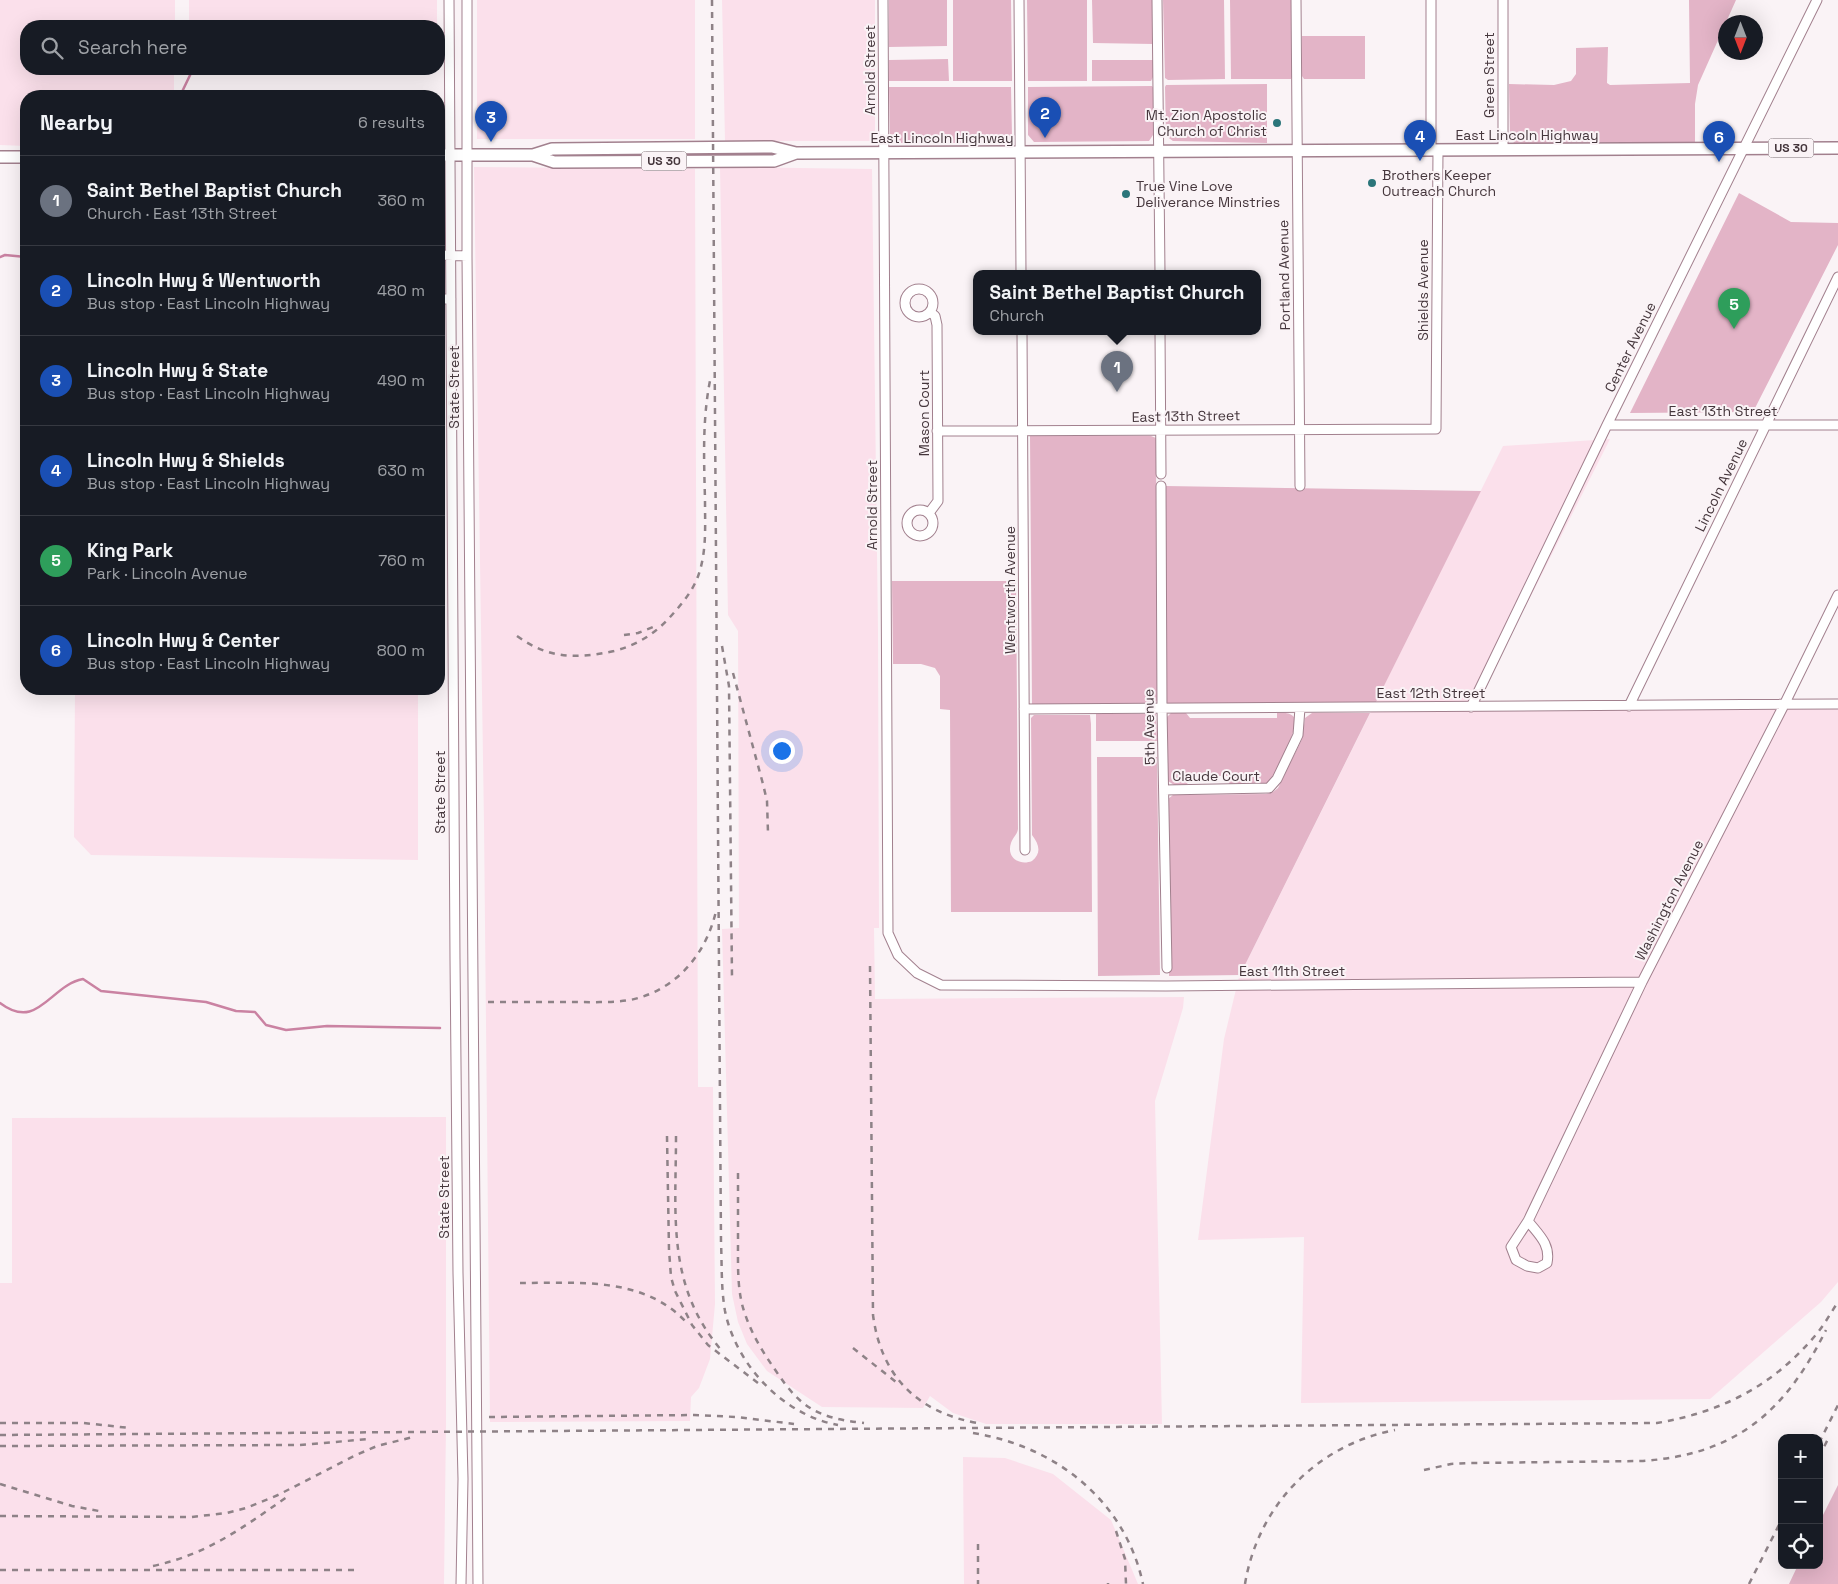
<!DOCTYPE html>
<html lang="en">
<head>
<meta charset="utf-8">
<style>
	:root { --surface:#171b24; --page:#20242c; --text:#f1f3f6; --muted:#9ea1a6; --line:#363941; --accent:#2b757a }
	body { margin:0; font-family:"Space Grotesk",sans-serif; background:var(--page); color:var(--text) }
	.controls { position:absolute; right:15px; bottom:15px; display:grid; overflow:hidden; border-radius:10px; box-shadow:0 5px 20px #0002 }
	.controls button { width:45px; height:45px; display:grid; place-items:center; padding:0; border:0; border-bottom:1px solid var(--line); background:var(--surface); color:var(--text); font:25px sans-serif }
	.compass { position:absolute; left:1718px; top:15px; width:45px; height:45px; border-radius:50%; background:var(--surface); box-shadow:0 5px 20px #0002; rotate:180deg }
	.you { position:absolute; left:781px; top:750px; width:18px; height:18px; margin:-12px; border:4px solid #fff; border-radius:50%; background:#1a73e8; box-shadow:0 0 0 8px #1a73e833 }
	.badge { display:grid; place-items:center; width:32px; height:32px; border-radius:50%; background:var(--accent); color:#fff; font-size:16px; font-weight:700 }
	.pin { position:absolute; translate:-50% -41px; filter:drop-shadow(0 1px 2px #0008) }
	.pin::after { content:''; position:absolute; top:26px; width:18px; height:15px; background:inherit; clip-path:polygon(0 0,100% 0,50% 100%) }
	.popup { position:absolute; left:973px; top:270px; width:288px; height:65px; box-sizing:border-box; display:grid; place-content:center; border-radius:10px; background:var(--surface); filter:drop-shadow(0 1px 4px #0005); font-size:16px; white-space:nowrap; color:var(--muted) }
	.popup b { font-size:19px; color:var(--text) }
	.popup::after { content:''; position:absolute; left:50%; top:100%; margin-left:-10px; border:10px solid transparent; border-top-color:var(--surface) }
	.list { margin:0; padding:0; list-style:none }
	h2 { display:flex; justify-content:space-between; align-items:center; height:65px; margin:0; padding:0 20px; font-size:21px }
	h2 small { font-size:16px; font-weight:400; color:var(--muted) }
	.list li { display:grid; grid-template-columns:32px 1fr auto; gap:15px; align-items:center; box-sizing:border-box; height:90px; padding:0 20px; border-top:1px solid var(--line) }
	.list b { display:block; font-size:19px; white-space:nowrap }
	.list p { margin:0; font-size:16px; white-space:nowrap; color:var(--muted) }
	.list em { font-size:16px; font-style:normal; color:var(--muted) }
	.icon { flex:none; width:28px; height:28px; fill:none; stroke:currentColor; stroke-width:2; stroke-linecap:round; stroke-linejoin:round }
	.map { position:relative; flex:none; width:1838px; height:1584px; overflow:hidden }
	.search { position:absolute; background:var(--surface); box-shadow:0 5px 20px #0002; left:20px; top:20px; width:425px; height:55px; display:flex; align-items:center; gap:12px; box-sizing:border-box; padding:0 18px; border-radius:20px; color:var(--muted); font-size:19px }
	.panel { position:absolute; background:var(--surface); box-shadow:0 5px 20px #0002; left:20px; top:90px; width:425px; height:605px; border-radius:20px }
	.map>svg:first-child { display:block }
	.built { fill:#fbe0eb }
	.green { fill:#e3b4c7 }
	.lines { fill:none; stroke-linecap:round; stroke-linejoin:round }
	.stream { stroke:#ca82a2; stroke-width:2.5 }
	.minor-casing { stroke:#a2808e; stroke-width:11 }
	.major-casing { stroke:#a2808e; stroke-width:14 }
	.minor { stroke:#fff; stroke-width:9 }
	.major { stroke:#fff; stroke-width:11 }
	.rail { stroke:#8e8287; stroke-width:2.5; stroke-dasharray:6 6; stroke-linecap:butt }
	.poi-dot { fill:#2b757a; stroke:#faf3f6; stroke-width:2 }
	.labels { text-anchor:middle; stroke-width:4; stroke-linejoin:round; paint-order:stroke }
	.shield { fill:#faf3f6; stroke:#7b6f74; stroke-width:1 }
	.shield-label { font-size:12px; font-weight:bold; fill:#45363c }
	.street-label { font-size:14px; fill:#45363c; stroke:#faf3f6 }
	.poi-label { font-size:14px; fill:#45363c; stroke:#faf3f6; text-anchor:start }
</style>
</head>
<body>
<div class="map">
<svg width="1838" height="1584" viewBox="0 0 1838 1584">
	<rect width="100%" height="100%" fill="#faf3f6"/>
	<path class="built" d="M0 0H175V26H26V69H174V96H26V146L0 145Z
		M189 0H437V26H189Z
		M477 0H695V139H477Z
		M722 0H875V141H725Z
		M474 167 695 169 698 1087H713L715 1304 710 1359 699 1388 691 1397 690 1421 490 1422 484 824Z
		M720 167 872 169 878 630 879 928H874L875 999 1184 997 1183 1008 1155 1101 1162 1424H986L953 1413 930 1396 923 1408 822 1407 767 1371 747 1344 738 1322 732 1294 722 929 739 928 738 631 728 615Z
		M1610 439 1478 701 1838 699V1282L1821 1302 1710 1399 1301 1403 1304 1237 1198 1240 1224 1039 1239 977 1503 446Z
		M75 689H418V860L91 855 74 837Z
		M446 1117V1426L444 1584H0V1283H12V1118Z
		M963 1457 1005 1458 1053 1474 1111 1520 1138 1584H964Z"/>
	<path class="green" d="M889 0H947V46L889 47Z
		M953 0H1011L1012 81H953Z
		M1027 0H1087V81H1028Z
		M1092 0H1153V44L1093 43Z
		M1163 0H1224L1225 79 1168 80 1165 78Z
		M1230 0H1292V77L1291 79H1231Z
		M1689 0H1736L1698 85 1695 104V142L1514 143 1510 138 1509 84 1554 85 1571 81 1576 74V48L1608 47 1607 83 1610 85 1690 83Z
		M1302 36H1365V79H1304L1302 76Z
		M948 59 949 81H889V60Z
		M1092 60H1153V77L1151 81H1092Z
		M1267 84V143L1173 141 1166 136 1165 87 1166 85Z
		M1152 86 1154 89 1153 135 1149 141 1034 142 1028 135V87Z
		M889 87H1011L1012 136 1008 142 1005 143H895L890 140Z
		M1739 193 1791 222 1838 223V245L1753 412 1630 413Z
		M1030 436H1151L1156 438 1157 700 1155 704 1032 705Z
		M1166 486 1481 491 1375 704H1168L1166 699Z
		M892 581H1016L1018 829C1017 835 1013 837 1011 843 1006 858 1020 866 1032 861 1042 853 1039 844 1032 835L1031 718 1034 715H1090L1091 724 1092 912H951L950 710 940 709V676L935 668 921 664H893Z
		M1171 713H1186L1190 718H1277V713C1282 713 1289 712 1293 716 1302 724 1277 768 1272 779L1267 783 1231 784H1229L1228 776H1189L1187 785H1174L1168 781 1167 717Z
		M1312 713H1370L1240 975 1169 976 1168 799 1173 795 1266 794 1273 792 1278 788 1302 739 1305 718Z
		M1096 714H1156L1157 741H1096Z
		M1097 757H1157L1160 975 1098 976Z
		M1838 1485V1584H1789L1798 1565H1819V1523Z"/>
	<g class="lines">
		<path class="stream" d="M180 96 193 69
			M0 257 5 255 26 257
			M0 1003C38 1032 50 985 83 979L101 991 206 1002 236 1011 255 1012 266 1025 286 1030 327 1026 440 1028"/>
		<g class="minor-casing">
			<path id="minor" d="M449 0 455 959 458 1273 463 1479 461 1584
				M467 0V256L478 1584
				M883 0 888 933 898 955 917 973 941 985 1166 986 1642 982
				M1019 0 1021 273
				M1157 0 1160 273
				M1296 0 1300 486
				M1431 0V150
				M1503 150V0
				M439 255 467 256
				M905 303a14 14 0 1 1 28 0a14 14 0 1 1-28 0Z
				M439 299H451
				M1022 331 1025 850
				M1160 331 1161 474
				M1607 425H1838
				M937 431 1436 429 1438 150
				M1161 486 1162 709 1167 968
				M907 523a13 13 0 1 1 26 0a13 13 0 1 1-26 0Z
				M929 513 938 501 937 325 935 316 930 312
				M1629 706 1838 277
				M1471 707 1607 425 1817 0
				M1024 709 1838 704
				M1164 790 1269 788 1277 779 1298 735 1300 708
				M1528 1221C1538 1234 1551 1244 1547 1263L1538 1268 1527 1266 1516 1260 1511 1247 1528 1221 1642 982 1784 705 1838 595"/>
		</g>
		<g class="major-casing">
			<path id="major" d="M439 155H533L552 149 772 147 796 153 1838 148
				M533 155 554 162 774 161 796 153
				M0 157H26"/>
		</g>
		<use href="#minor" class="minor"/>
		<use href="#major" class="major"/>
		<path class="rail" d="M712 0 721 1242C722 1265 721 1288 725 1311 736 1365 783 1415 838 1425
			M624 635 638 633 653 627
			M517 636C549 659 576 659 614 651 637 645 655 634 671 616 681 605 691 593 697 579 707 554 705 527 705 500 704 459 702 417 711 376
			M722 646 729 686 732 978
			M733 673 763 784 767 801 768 833
			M870 966 873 1315C881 1376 917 1412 977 1423
			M488 1002C515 1002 542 1002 569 1002 589 1002 610 1003 630 1000 675 991 706 955 716 911
			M667 1136 669 1250 671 1277 675 1291 692 1325 708 1345 758 1383
			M676 1136C676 1215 666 1286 722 1351
			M738 1173C738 1196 738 1219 738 1242 738 1266 737 1292 745 1314 752 1335 764 1354 776 1371 801 1409 819 1418 864 1423
			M520 1283C578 1283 644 1276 687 1323
			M853 1348 896 1382
			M489 1417 694 1415 737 1417 794 1424
			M0 1423H84L130 1428
			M973 1433C1055 1446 1125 1500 1143 1584
			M0 1435 1657 1423C1721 1412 1771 1387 1814 1337 1823 1327 1830 1314 1838 1302
			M1819 1443 1838 1405
			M0 1446 299 1445 370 1439
			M1819 1457 1829 1437
			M1424 1470 1451 1464 1469 1463 1643 1461C1737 1454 1785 1412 1826 1330
			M0 1484 72 1506 99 1511
			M0 1516 191 1517 227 1513 246 1508 278 1495 356 1455 377 1446 413 1437
			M1116 1531 1125 1559 1126 1584
			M978 1544V1584
			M153 1566C208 1554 242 1528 287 1497
			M0 1570H358
			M1108 1583V1584
			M1245 1584C1258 1505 1317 1445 1395 1430
			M1749 1584 1782 1519"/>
	</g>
	<g class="poi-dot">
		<circle cx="1277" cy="123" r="5"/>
		<circle cx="1372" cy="183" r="5"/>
		<circle cx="1126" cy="194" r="5"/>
	</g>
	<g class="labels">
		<g class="shield">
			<rect x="1768.5" y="138.5" width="45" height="19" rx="4"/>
			<rect x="641.5" y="151.5" width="45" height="19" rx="4"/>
		</g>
		<g class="shield-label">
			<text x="1791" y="152">US 30</text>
			<text x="664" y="165">US 30</text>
		</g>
		<g class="street-label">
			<text transform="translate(870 70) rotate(-90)" y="5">Arnold Street</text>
			<text transform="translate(1489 75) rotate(-90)" y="5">Green Street</text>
			<text x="1527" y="140">East Lincoln Highway</text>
			<text x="942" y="143">East Lincoln Highway</text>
			<text transform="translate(1284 275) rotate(-91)" y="5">Portland Avenue</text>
			<text transform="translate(1423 290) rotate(-90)" y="5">Shields Avenue</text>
			<text transform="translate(1630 347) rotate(-64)" y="5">Center Avenue</text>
			<text transform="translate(454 387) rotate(-90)" y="5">State Street</text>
			<text x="1723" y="416">East 13th Street</text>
			<text transform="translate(924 413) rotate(-90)" y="5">Mason Court</text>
			<text transform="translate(1186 416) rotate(-1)" y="5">East 13th Street</text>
			<text transform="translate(1721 485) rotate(-64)" y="5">Lincoln Avenue</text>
			<text transform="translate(872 505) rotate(-90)" y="5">Arnold Street</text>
			<text transform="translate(1010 590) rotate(-90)" y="5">Wentworth Avenue</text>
			<text x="1431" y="698">East 12th Street</text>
			<text transform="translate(1149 727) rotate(-91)" y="5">5th Avenue</text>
			<text x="1216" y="781">Claude Court</text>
			<text transform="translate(440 792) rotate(-90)" y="5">State Street</text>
			<text transform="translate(1669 900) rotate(-63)" y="5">Washington Avenue</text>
			<text x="1292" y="976">East 11th Street</text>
			<text transform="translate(444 1197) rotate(-90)" y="5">State Street</text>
		</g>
		<g class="poi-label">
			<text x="1267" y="120" text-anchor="end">Mt. Zion Apostolic<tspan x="1267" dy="16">Church of Christ</tspan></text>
			<text x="1382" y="180">Brothers Keeper<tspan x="1382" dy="16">Outreach Church</tspan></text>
			<text x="1136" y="191">True Vine Love<tspan x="1136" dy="16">Deliverance Minstries</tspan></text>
		</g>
	</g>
</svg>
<div class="controls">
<button>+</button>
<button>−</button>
<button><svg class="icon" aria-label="locate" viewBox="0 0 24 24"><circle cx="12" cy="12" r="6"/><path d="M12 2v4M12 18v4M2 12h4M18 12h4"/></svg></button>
</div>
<svg class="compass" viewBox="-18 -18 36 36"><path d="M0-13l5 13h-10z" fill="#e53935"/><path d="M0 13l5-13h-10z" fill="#9ea1a6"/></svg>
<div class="you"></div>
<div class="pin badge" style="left:1117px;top:392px;background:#6b7280">1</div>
<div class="popup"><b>Saint Bethel Baptist Church</b>Church</div>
<div class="pin badge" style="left:1045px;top:138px;background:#1a4fb4">2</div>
<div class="pin badge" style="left:491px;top:142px;background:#1a4fb4">3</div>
<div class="pin badge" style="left:1420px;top:161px;background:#1a4fb4">4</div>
<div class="pin badge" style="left:1734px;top:329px;background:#2e9e5b">5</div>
<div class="pin badge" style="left:1719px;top:162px;background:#1a4fb4">6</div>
<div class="search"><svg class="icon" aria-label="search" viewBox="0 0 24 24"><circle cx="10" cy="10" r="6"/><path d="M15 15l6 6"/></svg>Search here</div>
<section class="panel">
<h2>Nearby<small>6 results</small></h2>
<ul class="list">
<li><span class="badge" style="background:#6b7280">1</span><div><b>Saint Bethel Baptist Church</b><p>Church · East 13th Street</p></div><em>360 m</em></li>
<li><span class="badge" style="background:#1a4fb4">2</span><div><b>Lincoln Hwy &amp; Wentworth</b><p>Bus stop · East Lincoln Highway</p></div><em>480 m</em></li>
<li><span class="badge" style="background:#1a4fb4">3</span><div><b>Lincoln Hwy &amp; State</b><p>Bus stop · East Lincoln Highway</p></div><em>490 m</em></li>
<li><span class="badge" style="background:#1a4fb4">4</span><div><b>Lincoln Hwy &amp; Shields</b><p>Bus stop · East Lincoln Highway</p></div><em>630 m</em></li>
<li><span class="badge" style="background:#2e9e5b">5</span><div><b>King Park</b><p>Park · Lincoln Avenue</p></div><em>760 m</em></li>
<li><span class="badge" style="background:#1a4fb4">6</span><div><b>Lincoln Hwy &amp; Center</b><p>Bus stop · East Lincoln Highway</p></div><em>800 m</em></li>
</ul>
</section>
</div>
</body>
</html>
